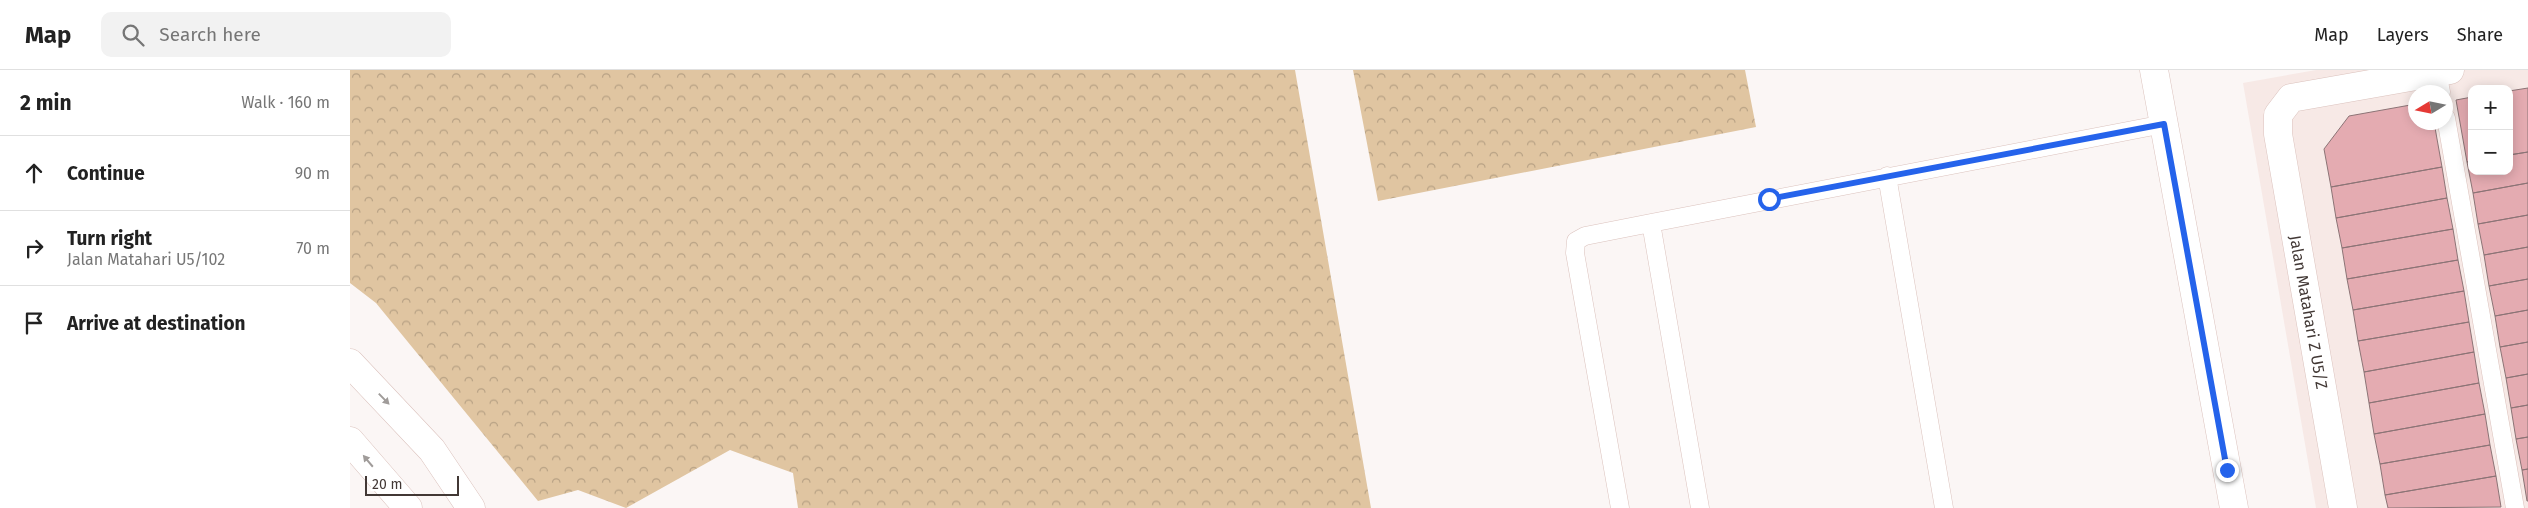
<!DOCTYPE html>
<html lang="en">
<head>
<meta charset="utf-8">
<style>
	:root { --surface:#fff; --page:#f2f2f2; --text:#222; --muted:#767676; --line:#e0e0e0 }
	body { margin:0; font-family:"Fira Sans",sans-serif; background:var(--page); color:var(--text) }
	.controls { position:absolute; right:15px; top:15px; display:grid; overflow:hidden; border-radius:10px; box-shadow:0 2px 12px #0003 }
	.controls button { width:45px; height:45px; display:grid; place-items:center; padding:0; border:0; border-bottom:1px solid var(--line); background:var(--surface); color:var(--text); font:25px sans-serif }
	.compass { position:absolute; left:2058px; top:15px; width:45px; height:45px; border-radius:50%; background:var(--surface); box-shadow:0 2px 12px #0003; rotate:260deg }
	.scale { position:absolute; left:15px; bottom:12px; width:94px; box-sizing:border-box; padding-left:5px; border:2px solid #423835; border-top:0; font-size:14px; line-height:18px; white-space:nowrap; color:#423835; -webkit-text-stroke:4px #fff; paint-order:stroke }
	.stop { position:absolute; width:15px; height:15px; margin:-11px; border:4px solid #2563eb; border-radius:50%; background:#fff }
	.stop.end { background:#2563eb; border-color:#fff; box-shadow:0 1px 5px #0008 }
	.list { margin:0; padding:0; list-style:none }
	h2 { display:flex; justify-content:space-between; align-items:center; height:65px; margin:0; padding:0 20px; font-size:21px }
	h2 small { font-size:16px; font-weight:400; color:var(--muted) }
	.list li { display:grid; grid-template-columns:32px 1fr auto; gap:15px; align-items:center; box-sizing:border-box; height:75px; padding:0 20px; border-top:1px solid var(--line) }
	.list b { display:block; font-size:19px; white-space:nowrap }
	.list p { margin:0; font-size:16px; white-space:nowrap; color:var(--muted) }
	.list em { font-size:16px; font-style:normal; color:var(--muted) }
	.icon { flex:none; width:28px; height:28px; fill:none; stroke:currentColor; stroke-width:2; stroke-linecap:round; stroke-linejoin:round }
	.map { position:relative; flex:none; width:2178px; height:438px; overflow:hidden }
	header { display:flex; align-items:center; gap:30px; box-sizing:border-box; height:70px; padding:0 25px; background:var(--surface); border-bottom:1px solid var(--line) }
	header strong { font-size:24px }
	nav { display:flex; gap:28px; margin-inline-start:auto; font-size:18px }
	.search { width:350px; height:45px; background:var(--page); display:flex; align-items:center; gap:12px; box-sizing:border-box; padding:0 18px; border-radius:10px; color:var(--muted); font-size:19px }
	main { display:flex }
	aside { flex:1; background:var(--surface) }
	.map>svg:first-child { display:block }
	.built { fill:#f7e9e6; fill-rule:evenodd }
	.forest { fill:url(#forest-crowns) }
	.building { fill:#e4abb1; stroke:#8c7476 }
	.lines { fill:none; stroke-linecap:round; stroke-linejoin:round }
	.service-casing { stroke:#dbc2bd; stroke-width:19 }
	.minor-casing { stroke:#dbc2bd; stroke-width:29 }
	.secondary-casing { stroke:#dbc2bd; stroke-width:29 }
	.service { stroke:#fff; stroke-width:18 }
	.minor { stroke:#fff; stroke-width:28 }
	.secondary { stroke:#fff; stroke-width:28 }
	.oneway { fill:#a09c9a }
	.route { stroke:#2563eb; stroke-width:6 }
	.labels { text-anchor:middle; stroke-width:4; stroke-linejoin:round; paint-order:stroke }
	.street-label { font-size:16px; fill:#423835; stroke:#fff }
</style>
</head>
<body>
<header>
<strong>Map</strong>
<div class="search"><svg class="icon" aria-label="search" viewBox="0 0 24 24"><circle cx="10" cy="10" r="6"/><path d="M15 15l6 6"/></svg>Search here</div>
<nav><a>Map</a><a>Layers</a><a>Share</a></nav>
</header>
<main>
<aside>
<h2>2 min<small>Walk · 160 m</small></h2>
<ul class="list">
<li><svg class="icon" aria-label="ahead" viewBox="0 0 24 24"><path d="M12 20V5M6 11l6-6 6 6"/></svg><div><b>Continue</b></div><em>90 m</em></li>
<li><svg class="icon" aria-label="right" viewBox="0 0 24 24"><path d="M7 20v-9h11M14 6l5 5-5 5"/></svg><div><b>Turn right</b><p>Jalan Matahari U5/102</p></div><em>70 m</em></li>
<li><svg class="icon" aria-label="arrive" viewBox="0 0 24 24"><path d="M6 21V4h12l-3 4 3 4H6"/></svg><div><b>Arrive at destination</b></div></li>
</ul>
</aside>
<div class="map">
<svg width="2178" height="438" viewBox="0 0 2178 438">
	<defs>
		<pattern id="forest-crowns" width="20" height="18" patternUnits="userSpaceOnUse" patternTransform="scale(1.25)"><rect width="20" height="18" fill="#e0c5a1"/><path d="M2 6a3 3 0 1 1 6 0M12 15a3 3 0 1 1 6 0" fill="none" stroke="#b7a184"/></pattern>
	</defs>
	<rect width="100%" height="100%" fill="#fbf6f5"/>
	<path class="built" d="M1966 0H2178V438H1966L1893 13ZM2122 19H2159V101H2122ZM2066 22H2096V52H2066Z"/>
	<path class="forest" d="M0 0H945L1021 438H448L443 403 380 380 276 438 228 420 188 431 26 233 0 213Z
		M1003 0H1395L1406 57 1028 131Z"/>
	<path class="building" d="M2178 18V82L2159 85V21Z
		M2122 27V91L2117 92 2106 30Z
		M2066 34V52H2084L2092 97 1981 117 1974 79 1999 46Z
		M2178 82V113L2123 123 2117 92 2122 91V101H2159V85Z
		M2092 97 2097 128 1986 148 1981 117Z
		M2178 113V145L2128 154 2123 123Z
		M2097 128 2103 159 1992 178 1986 148Z
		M2178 145V177L2134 185 2128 154Z
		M2103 159 2108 190 1997 209 1992 178Z
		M2178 177V209L2139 216 2134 185Z
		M2108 190 2114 221 2003 240 1997 209Z
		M2178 209V240L2145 246 2139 216Z
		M2114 221 2119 252 2008 271 2003 240Z
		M2178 240V272L2150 277 2145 246Z
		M2119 252 2124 282 2014 302 2008 271Z
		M2178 272V304L2156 308 2150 277Z
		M2124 282 2129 313 2019 333 2014 302Z
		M2178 304V335L2161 338 2156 308Z
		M2129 313 2135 344 2024 364 2019 333Z
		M2178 335V367L2166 369 2161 338Z
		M2135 344 2140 375 2030 394 2024 364Z
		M2178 367V399L2172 400 2166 369Z
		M2140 375 2146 406 2035 425 2030 394Z
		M2178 399V431H2177L2172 400Z
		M2146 406 2151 437 2038 438 2035 425Z"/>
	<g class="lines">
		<g class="service-casing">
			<path id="service" d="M2087 2 2091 22
				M2096 48 2165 438
				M1537 106 1594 438
				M1301 153 1350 438
				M1270 438 1225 183 1226 171 1235 166 1301 153 1814 54"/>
		</g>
		<g class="minor-casing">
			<path id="minor" d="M1804 0 1884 438
				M1993 438 1928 64V45L1941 28 2100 0"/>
		</g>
		<g class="secondary-casing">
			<path id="secondary" d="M0 293 82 380 121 438
				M0 371 58 438"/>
		</g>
		<use href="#service" class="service"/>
		<use href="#minor" class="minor"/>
		<use href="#secondary" class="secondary"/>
	</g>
	<defs><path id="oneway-solid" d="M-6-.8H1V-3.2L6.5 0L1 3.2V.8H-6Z" transform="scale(1.25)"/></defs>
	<g class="oneway">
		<use href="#oneway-solid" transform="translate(34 329) rotate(46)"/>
		<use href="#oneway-solid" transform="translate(18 391) rotate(-130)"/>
	</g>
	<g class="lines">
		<path class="route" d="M1419 129 1814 54 1877 400"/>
	</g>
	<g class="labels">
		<g class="street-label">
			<text transform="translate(1959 242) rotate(80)" y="6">Jalan Matahari Z U5/Z</text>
		</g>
	</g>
</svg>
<div class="controls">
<button>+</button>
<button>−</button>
</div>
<svg class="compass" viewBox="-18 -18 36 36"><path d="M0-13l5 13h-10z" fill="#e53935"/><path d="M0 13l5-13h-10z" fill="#767676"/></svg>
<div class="scale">20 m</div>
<div class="stop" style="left:1419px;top:129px"></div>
<div class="stop end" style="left:1877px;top:400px"></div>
</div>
</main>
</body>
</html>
